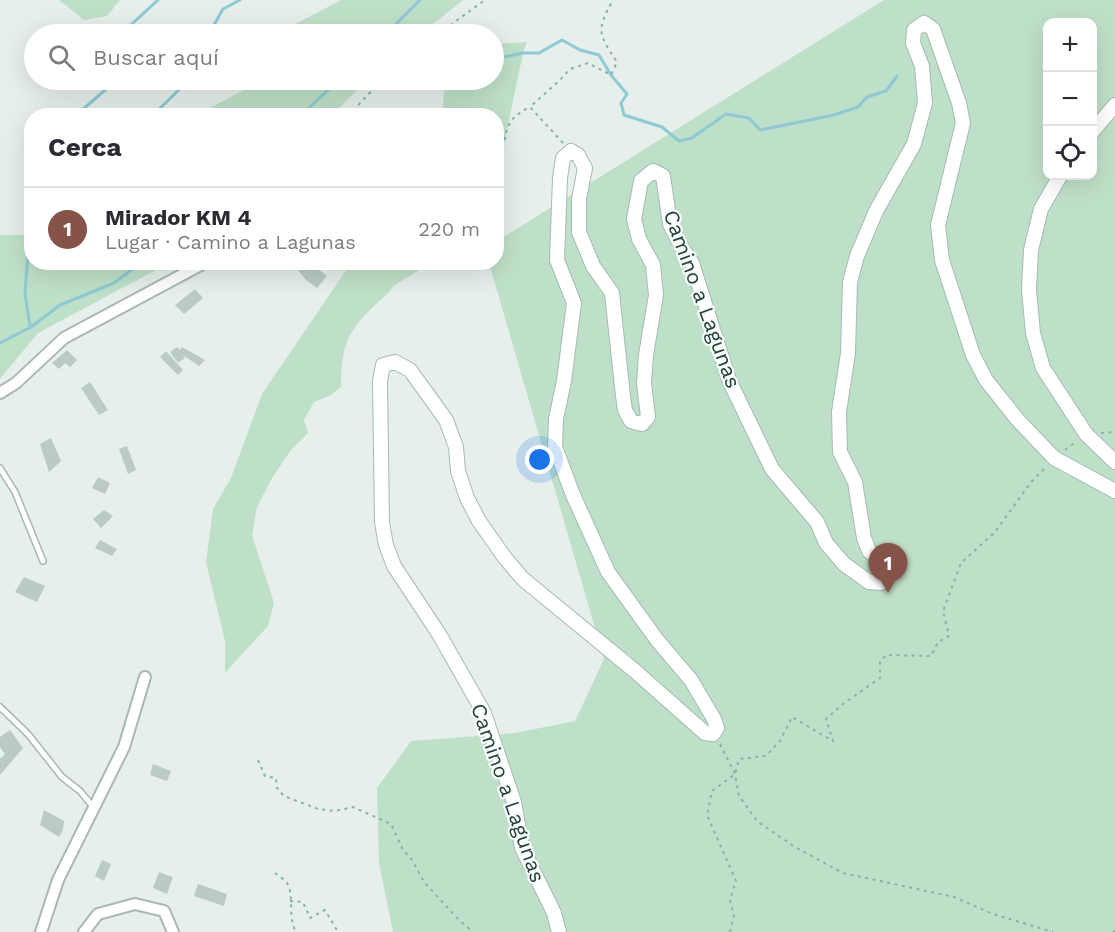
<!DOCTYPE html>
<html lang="es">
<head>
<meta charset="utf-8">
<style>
	:root { --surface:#fff; --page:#f2f2f3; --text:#2b2b33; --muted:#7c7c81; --line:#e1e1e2; --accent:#855347 }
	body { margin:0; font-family:"Work Sans",sans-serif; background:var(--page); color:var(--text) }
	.controls { position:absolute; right:18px; top:18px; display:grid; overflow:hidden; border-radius:12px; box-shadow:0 6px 24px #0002 }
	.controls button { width:54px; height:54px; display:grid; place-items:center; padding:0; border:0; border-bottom:2px solid var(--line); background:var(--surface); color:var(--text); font:30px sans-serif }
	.you { position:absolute; left:540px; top:460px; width:21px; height:21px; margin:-15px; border:4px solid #fff; border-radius:50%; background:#1a73e8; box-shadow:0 0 0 9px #1a73e833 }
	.badge { display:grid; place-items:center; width:39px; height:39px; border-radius:50%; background:var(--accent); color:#fff; font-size:20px; font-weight:700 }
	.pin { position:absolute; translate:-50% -50px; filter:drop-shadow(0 2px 3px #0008) }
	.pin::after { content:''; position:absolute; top:32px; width:21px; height:18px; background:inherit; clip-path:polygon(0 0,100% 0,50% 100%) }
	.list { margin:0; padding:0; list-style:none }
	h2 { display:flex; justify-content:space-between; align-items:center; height:78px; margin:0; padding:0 24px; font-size:26px }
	h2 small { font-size:20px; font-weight:400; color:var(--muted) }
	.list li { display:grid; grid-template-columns:39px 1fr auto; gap:18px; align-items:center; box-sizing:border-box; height:84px; padding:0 24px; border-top:2px solid var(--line) }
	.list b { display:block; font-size:22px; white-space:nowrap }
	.list p { margin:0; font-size:20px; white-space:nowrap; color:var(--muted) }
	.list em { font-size:20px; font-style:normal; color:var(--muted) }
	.icon { flex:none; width:33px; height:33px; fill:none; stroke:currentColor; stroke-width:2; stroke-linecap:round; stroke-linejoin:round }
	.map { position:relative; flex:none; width:1115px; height:932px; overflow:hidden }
	.search { position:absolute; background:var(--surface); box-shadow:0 6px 24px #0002; left:24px; top:24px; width:480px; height:66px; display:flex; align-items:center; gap:15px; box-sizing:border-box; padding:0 21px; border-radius:33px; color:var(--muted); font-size:22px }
	.panel { position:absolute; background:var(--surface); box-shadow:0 6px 24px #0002; left:24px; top:108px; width:480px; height:162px; border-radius:24px }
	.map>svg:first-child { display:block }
	.green { fill:#bfe0c8; fill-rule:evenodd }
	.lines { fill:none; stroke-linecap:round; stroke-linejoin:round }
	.stream { stroke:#8ec9d4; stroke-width:3 }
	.building { fill:#bbcac4 }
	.lane-casing { stroke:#a8b8b2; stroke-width:8 }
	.street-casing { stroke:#a8b8b2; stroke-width:14 }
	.secondary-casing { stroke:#a4bbb3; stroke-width:16 }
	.path { stroke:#86b3a5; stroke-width:2; stroke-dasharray:3 4.5; stroke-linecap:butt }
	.lane { stroke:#fff; stroke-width:5 }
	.street { stroke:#fff; stroke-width:10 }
	.secondary { stroke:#fff; stroke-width:14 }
	.labels { text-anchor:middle; stroke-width:4.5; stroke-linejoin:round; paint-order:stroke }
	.street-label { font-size:21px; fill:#24423a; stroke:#f7fbf9 }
</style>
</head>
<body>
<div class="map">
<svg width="1115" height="932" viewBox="0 0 1115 932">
	<rect width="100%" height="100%" fill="#e6efeb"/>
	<path class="green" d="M59 0H120L107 16 84 20Z
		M341 0H463L421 34H283L286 29Z
		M884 0H1115V932H393L379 863 377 788 411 741 515 733 575 721 604 659 489 263 496 262 497 241ZM1048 22H1092V176H1048Z
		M527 42 523 53 503 149 497 163 496 116 442 115 445 80H494V44Z
		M258 80H367L332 115H203L206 110 255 84Z
		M0 235H31L32 262 169 263 38 333 0 379Z
		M351 263H425C417 275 407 276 395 285 392 287 390 292 386 295 351 327 341 338 341 387L331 395 314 402 304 420 308 433 291 450 272 478 257 507 252 535 274 603 268 626 225 673V641L206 562 213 509 231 478 262 394Z"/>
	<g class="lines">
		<path class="stream" d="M395 25 407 34
			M121 34 158 0
			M209 34 223 9 240 0
			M386 34 420 0
			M494 59 523 53H539L562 40 580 50 599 55 611 75 627 94 621 103 624 115 662 127 679 141 692 138 726 114 749 118 760 130 834 115 858 107 867 97 886 91 897 76
			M82 116V110L111 85 112 80
			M152 116 189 80
			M300 116 339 80
			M30 326 25 294 28 253 32 248
			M0 343 31 327 60 305 114 283 142 262"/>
	</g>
	<path class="building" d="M291 262H309L327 276 317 288 306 280Z
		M195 289 203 298 184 314 175 305Z
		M177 347 180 350 182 347 205 360 199 366 183 355 185 358 178 363 170 352Z
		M67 350 77 360 70 367 65 363 59 369 52 363Z
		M166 351 183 370 178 375 160 357Z
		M90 382 108 410 99 415 81 388Z
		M51 438 61 461 49 472 40 444Z
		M127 446 136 470 128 474 119 449Z
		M98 477 110 483 105 494 92 488Z
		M104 510 113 516 101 528 93 519Z
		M100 540 117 549 112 556 95 548Z
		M24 577 45 586 37 602 15 592Z
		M10 730 23 748 0 775V759L5 754 0 747V737Z
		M153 764 171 771 167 781 150 775Z
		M44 810 64 821 63 830 59 837 40 825Z
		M102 860 111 864 104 881 95 876Z
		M159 872 173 877 167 894 153 888Z
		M198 884 227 894 224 906 194 896Z"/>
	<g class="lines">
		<g class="lane-casing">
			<path id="lane" d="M0 468 15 492 43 561
				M0 707 28 734 62 777 80 791 94 808"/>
		</g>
		<g class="street-casing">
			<path id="street" d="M0 393 16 383 64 338 206 262
				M41 932 58 880 124 747 145 677
				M84 932 98 914 135 904 164 911 173 932"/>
		</g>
		<g class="secondary-casing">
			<path id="secondary" d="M1092 132 1115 105
				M1060 176 1041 209 1031 250 1029 290 1033 333 1043 368 1086 434 1115 462
				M559 932 554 913 522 848 514 802 484 713 439 634 394 566 386 545 382 522 380 381 383 365 395 362 410 370 446 420 456 447 458 471 467 498 479 521 505 558 523 579 635 671 705 733 713 734 717 728 714 719 691 680 657 640 608 572 573 495 555 447 556 419 564 381 574 303 557 260 560 178 563 158 571 151 578 155 585 168 579 199V232L593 266 612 293 623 396 625 410 631 421 642 424 648 417 644 383 646 355 656 295 653 265 639 239 634 219 641 181 653 171 663 176 670 224 681 246 692 263 729 380 772 469 817 522 826 543 844 564 869 582 881 583 886 576 885 564 869 551 864 538 855 482 840 452 839 412 848 353 850 282 857 256 876 211 914 144 925 103 922 66 913 43 914 30 924 23 933 29 959 103 963 123 938 225 942 260 973 355 986 380 1017 419 1054 458 1115 491"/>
		</g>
		<path class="path" d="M438 34 485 0
			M348 116 382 80
			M563 143 530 107 559 81 570 69 588 63 611 75 617 62C598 33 596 31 613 0
			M496 161C512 137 497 123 530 107
			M1101 433 1115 432
			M1065 450 1077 441
			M720 744 735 774 739 796 757 821 795 847 843 873 954 897 993 914 1053 932
			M258 760 265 776 276 778 277 788 284 796 318 809 335 811 353 807 391 824 402 848 412 860 424 882 459 920 473 932
			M275 873C279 876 284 879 287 883 295 896 287 916 296 932
			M290 901 303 902 310 918 325 910 338 932
			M730 932 734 915 730 900 736 881 707 815 712 791 735 774 739 759 766 756 780 741 792 717 833 741 826 719 843 704 880 678V662L886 655 931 656 938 642 949 636 943 611 961 563 995 532 1032 481 1047 466
			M1113 932 1115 931"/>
		<use href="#lane" class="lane"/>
		<use href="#street" class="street"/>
		<use href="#secondary" class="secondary"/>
	</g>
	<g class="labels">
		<g class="street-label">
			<text transform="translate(702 299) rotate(70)" y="7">Camino a Lagunas</text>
			<text transform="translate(508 793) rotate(71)" y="7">Camino a Lagunas</text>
		</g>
	</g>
</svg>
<div class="controls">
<button>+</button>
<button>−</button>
<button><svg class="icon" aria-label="locate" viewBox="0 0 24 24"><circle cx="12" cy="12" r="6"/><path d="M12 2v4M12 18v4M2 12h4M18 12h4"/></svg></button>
</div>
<div class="you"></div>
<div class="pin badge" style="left:888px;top:593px">1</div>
<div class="search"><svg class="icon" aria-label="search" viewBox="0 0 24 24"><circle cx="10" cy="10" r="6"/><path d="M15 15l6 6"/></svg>Buscar aquí</div>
<section class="panel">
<h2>Cerca<small></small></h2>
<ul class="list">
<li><span class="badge">1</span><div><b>Mirador KM 4</b><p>Lugar · Camino a Lagunas</p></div><em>220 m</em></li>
</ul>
</section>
</div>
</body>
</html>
